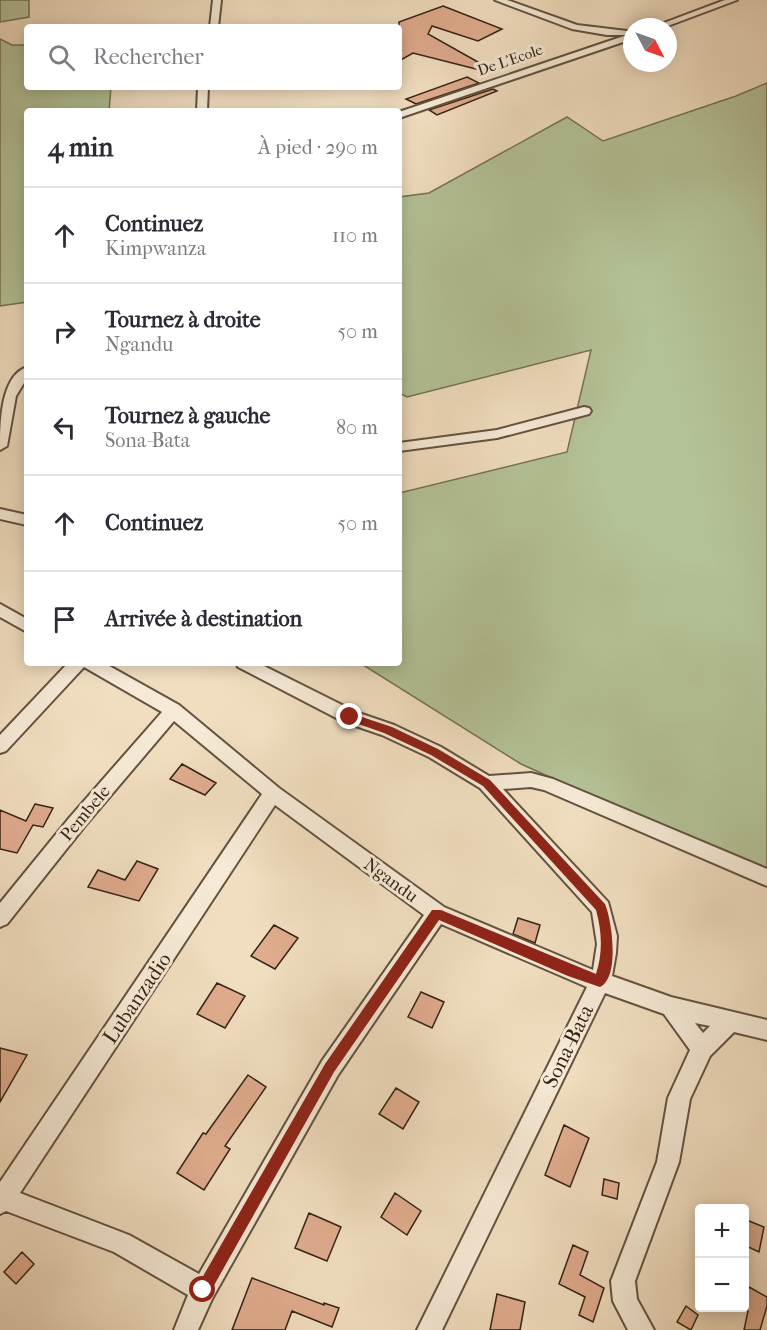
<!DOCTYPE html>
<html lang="fr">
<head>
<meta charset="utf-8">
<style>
	:root { --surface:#fff; --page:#f7f7f7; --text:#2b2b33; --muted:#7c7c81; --line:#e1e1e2 }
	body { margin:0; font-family:"IM FELL French Canon",serif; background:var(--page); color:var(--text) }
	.controls { position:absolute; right:18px; bottom:18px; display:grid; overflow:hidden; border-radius:6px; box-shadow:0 3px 15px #0003 }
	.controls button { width:54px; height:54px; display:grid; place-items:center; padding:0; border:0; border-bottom:2px solid var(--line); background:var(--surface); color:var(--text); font:30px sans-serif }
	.compass { position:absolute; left:623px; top:18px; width:54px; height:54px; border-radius:50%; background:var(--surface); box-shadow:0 3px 15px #0003; rotate:131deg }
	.stop { position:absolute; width:18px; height:18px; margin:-14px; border:4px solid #8f2418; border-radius:50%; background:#fff }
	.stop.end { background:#8f2418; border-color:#fff; box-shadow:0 2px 6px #0008 }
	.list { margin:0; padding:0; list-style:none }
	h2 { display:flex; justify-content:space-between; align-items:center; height:78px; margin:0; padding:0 24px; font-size:26px }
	h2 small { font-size:20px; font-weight:400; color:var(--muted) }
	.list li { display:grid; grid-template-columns:39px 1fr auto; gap:18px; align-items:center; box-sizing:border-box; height:96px; padding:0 24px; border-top:2px solid var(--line) }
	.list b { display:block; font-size:22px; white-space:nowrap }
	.list p { margin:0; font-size:20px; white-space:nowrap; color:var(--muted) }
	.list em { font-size:20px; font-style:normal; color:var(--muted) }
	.icon { flex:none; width:33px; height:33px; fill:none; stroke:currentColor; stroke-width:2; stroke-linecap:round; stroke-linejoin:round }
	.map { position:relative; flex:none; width:767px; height:1330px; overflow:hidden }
	.search { position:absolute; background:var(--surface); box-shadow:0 3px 15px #0003; left:24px; top:24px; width:378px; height:66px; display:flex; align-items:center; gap:15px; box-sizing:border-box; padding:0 21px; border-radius:6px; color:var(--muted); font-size:22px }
	.panel { position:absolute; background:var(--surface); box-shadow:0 3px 15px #0003; left:24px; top:108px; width:378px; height:558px; border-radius:6px }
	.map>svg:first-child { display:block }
	.green { fill:#b4c297; stroke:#747256; stroke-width:1.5 }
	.building { fill:#e0ac8e; stroke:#342315; stroke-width:1.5 }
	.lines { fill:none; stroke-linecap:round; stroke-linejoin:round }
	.minor-casing { stroke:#635240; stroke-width:4 }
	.minor { fill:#f6ead6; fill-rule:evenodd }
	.route { fill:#8f2418 }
	.labels { text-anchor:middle; stroke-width:6; stroke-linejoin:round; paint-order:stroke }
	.far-street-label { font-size:15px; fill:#342315; stroke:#f6ead6 }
	.street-label { font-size:18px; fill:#342315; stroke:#f6ead6 }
	.near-street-label { font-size:21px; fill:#342315; stroke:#f6ead6 }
</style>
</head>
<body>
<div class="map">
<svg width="767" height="1330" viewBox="0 0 767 1330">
	<rect width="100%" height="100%" fill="#f1dec0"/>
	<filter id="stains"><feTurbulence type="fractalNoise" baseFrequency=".00333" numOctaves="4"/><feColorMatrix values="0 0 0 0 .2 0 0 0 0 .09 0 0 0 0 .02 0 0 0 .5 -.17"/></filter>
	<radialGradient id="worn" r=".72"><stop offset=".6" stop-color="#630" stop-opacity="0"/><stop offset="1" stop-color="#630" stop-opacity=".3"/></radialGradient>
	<path class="green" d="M0 0H29V17L0 22Z
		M0 39 12 45H27V87H111L109 111H27V302L0 306Z
		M767 83V875L521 764 360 663H399V493L567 452 591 350 407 397 399 393V197L429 193 567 117 603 141 736 96Z"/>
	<path class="building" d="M443 6 502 29 478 41 432 26 428 34 485 66 484 71 413 53 399 61V22Z
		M467 77 479 83 416 104 406 99Z
		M493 89 497 91 437 115 429 110Z
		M182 764 191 769 216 783 205 795 170 779Z
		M35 804 53 808 43 827 33 825 17 853 0 849V810L26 821Z
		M137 861 158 869 139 901 88 887 98 870 125 880Z
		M518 918 540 925 535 943 513 934Z
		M274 925 298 938 275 969 251 956Z
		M217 983 245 996 225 1028 197 1014Z
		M421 992 444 1002 432 1028 408 1017Z
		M0 1048 27 1055 0 1102Z
		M248 1075 266 1087 225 1146 230 1149 204 1190 177 1173 203 1133 206 1134Z
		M396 1088 419 1102 403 1129 379 1114Z
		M564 1125 589 1138 570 1187 545 1175Z
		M604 1179 619 1183 617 1199 602 1195Z
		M395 1193 421 1211 407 1235 381 1217Z
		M309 1213 341 1227 327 1261 295 1248Z
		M744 1219 764 1227 759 1252 744 1245Z
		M573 1245 588 1252 580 1275 604 1288 593 1322 579 1315 585 1297 559 1284Z
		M22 1252 34 1264 16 1284 4 1272Z
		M252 1278 324 1305V1303L339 1308 332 1327 292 1311 285 1330H232Z
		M749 1287 767 1297V1306L760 1330H744L748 1311 742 1308H744Z
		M497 1294 525 1302 520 1330H490Z
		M686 1306 698 1315 691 1330 677 1322Z"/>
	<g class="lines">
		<g class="minor-casing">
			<path id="minor" d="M213 0H221L218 27H210Z
				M495 0H507L577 25 627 31V35L632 33V39L399 118V112L627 35H607L572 29Z
				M725 0H737L665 27H653Z
				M198 87H208L207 111H197Z
				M27 367V378L16 396 7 446 0 450C0 425 0 376 27 367Z
				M584 407 589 408 591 411 589 414 497 438 399 451V443L497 430Z
				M0 509 27 515V525L0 519Z
				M0 604 27 619V632L0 617Z
				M68 663H104L179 705 279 788 444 907 593 970 597 944 592 912 480 788 429 757 382 735 344 722 238 667 236 663H258L356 712 394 725 441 747 489 776 531 773 553 779 767 869V886L544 790 531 787 503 789 608 902 617 936 616 953 612 976 671 997 767 1020V1040L734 1032 710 1056 690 1099 679 1162 635 1281 637 1299 654 1330H628L613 1301 611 1281 657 1162 668 1098 690 1050 664 1014 605 993 442 1330H417L587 987 441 924 338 1075 212 1299 198 1330H174L188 1295 114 1252 6 1211 0 1214V1182L262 794 174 721 84 827 7 924 0 927V903L70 817 162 712 84 667 6 751 0 753V735ZM275 805 424 915 322 1061 199 1274 129 1235 20 1193ZM695 1023 710 1026 703 1033Z"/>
		</g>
		<use href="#minor" class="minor"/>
	</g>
	<path class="route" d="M350 713 392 727 438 749 490 780 605 904C612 920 620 978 600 987L568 976 439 920 334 1072 208 1296 203 1298 198 1296 196 1290 198 1285 325 1064 432 910H441L596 974C603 952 602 932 596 910L483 786 431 755 384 733 347 720 345 717Z"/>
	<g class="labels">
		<g class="far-street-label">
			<text transform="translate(510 60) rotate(-19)" y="5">De L'Ecole</text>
		</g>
		<g class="street-label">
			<text transform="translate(85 813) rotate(-50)" y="6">Pembele</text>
			<text transform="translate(391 880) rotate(36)" y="6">Ngandu</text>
		</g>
		<g class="near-street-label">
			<text transform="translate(137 998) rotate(-56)" y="7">Lubanzadio</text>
			<text transform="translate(568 1046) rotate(-64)" y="7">Sona-Bata</text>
		</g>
	</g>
	<rect width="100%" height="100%" filter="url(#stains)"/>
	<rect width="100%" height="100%" fill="url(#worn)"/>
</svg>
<div class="controls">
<button>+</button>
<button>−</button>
</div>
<svg class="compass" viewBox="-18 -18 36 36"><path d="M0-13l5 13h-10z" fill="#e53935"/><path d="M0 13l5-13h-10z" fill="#7c7c81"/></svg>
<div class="stop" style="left:203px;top:1290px"></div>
<div class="stop end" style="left:350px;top:717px"></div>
<div class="search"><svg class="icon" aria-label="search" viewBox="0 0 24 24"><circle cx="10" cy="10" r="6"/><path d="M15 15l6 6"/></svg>Rechercher</div>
<section class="panel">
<h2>4 min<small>À pied · 290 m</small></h2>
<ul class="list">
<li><svg class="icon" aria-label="ahead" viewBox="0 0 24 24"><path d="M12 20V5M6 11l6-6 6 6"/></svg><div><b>Continuez</b><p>Kimpwanza</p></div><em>110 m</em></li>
<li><svg class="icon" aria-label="right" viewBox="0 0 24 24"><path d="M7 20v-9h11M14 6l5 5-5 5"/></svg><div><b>Tournez à droite</b><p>Ngandu</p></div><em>50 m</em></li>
<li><svg class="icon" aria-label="left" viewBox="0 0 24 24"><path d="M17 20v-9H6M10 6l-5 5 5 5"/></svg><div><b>Tournez à gauche</b><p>Sona-Bata</p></div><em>80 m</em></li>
<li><svg class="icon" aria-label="ahead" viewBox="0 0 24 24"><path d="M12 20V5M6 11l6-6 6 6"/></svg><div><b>Continuez</b></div><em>50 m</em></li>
<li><svg class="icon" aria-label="arrive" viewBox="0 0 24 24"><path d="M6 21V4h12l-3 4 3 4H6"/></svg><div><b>Arrivée à destination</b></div></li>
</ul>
</section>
</div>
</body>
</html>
